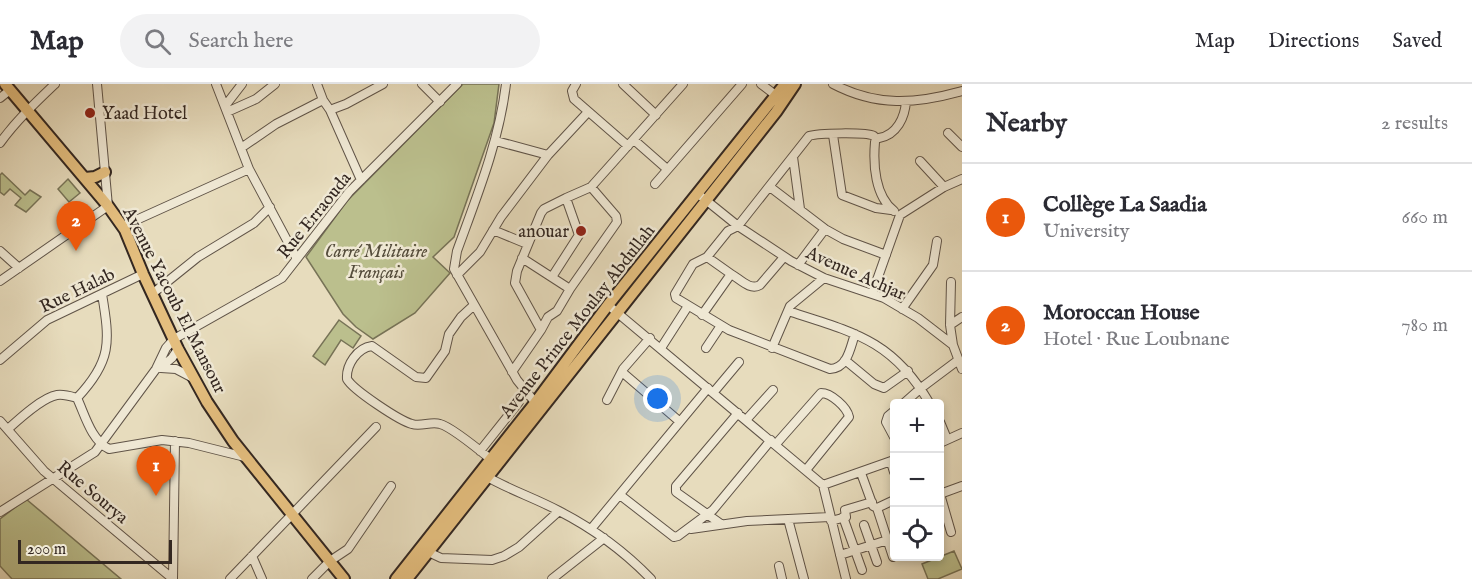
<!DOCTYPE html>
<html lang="en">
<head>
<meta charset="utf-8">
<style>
	:root { --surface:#fff; --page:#f2f2f3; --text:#2b2b33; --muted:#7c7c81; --line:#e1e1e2; --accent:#ea580c }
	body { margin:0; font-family:"IM FELL English",serif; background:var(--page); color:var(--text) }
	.controls { position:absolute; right:18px; bottom:18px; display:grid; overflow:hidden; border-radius:6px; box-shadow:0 3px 9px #0003 }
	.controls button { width:54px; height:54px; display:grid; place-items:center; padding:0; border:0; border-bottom:2px solid var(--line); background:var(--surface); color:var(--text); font:30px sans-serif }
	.scale { position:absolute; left:18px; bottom:15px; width:154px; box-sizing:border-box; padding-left:6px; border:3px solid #332721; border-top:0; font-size:16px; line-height:21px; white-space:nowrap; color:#332721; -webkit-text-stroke:4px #efe8d4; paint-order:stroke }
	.you { position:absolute; left:658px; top:315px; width:21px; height:21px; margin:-15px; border:4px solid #fff; border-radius:50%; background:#1a73e8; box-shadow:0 0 0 9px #1a73e833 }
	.badge { display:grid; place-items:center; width:39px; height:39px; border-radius:50%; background:var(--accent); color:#fff; font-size:20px; font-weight:700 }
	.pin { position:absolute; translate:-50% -50px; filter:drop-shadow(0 2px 3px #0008) }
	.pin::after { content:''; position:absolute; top:32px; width:21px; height:18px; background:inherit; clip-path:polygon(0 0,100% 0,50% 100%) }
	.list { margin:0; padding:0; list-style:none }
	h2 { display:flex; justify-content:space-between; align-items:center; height:78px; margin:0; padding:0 24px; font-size:26px }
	h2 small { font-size:20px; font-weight:400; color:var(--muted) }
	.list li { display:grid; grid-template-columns:39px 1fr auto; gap:18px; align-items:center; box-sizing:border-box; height:108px; padding:0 24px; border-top:2px solid var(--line) }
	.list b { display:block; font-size:22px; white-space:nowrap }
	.list p { margin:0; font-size:20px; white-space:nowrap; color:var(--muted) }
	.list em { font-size:20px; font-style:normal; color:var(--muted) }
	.icon { flex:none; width:33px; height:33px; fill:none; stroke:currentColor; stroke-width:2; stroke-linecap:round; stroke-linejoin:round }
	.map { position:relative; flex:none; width:962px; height:495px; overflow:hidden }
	header { display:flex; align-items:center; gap:36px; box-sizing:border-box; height:84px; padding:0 30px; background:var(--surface); border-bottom:2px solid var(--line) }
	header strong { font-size:28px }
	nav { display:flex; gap:33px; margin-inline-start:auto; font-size:21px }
	.search { width:420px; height:54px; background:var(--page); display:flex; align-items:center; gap:15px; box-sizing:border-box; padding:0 21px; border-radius:33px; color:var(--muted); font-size:22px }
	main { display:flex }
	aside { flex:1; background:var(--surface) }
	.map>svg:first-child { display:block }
	.green { fill:#bbbf8d; stroke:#777357; stroke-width:1.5 }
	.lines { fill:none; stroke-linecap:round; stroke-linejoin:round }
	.minor-casing { stroke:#605448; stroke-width:10 }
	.major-casing { stroke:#332721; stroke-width:14 }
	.minor { stroke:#efe8d4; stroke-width:8 }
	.major { stroke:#e4be7e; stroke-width:10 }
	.poi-dot { fill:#8f2418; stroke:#efe8d4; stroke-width:2 }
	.labels { text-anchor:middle; stroke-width:5; stroke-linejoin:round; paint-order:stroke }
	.poi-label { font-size:18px; fill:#332721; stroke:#efe8d4; text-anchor:start }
	.street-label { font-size:18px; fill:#332721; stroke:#efe8d4 }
	.park-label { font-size:18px; font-style:italic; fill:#554d3c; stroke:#efe8d4 }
</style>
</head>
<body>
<header>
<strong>Map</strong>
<div class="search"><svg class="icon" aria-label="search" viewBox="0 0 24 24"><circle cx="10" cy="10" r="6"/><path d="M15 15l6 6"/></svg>Search here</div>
<nav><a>Map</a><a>Directions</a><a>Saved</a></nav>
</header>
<main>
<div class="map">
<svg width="962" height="495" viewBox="0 0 962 495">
	<rect width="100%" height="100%" fill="#e7dcbd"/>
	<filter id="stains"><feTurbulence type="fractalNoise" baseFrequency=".00333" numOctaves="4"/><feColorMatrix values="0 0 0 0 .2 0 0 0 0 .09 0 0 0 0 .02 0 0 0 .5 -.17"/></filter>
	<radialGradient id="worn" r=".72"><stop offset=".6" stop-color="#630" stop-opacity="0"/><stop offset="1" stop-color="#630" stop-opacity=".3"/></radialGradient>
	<path class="green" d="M463 0H499L494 39 454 153 433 173 450 189 415 229 373 255 356 243 343 230 306 173 347 117Z
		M2 89 25 111 30 106 41 113 26 128 15 121 21 114 10 105 4 111 0 108V91Z
		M68 95 80 109 69 118 58 105Z
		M339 236 361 252 353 264 341 256 325 281 313 272Z
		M26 415 121 495H12L0 482V435Z
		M954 467 962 485 938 495H928L922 480Z"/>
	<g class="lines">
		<g class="minor-casing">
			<path id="minor" d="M216 0 249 85 297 175
				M317 0 323 16 330 26 346 20 383 0
				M422 0 440 18
				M506 0C499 58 477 112 457 167L454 185 517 296 538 322
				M576 0 572 7 574 15 628 62
				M623 0 656 31
				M761 0 778 13
				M833 0C877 23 915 20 962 7
				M0 14 10 6
				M225 22 242 0
				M330 26 361 96
				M227 28 256 15 275 0
				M948 49 962 63
				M833 51 842 111 876 124 891 126
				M879 54C897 51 905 33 906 17
				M634 56 667 85
				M496 57 548 71
				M875 58C873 81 875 112 894 127
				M0 59C16 37 35 19 55 0
				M241 64 276 40 323 16
				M793 73 800 125
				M920 77 944 103
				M655 100 742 0
				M770 103 825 145 843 155 886 171
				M702 113 738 142 791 177 824 194 884 214 918 234 953 261 962 285
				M123 142 249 85
				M493 146 527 160
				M0 167 19 184
				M707 173 731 190
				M522 174 570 205 617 138 616 132 591 103
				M798 181 825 145
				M457 191 480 168 501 133 548 71 588 28
				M552 193 579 151 566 114
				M0 197 108 122 97 0
				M951 198 950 241 953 261
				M152 210 198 173 254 139 270 123
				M872 210 900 131 944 103 962 95
				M474 221 461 233 449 250 445 267 426 294 416 293 372 262C357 264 346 281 347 295 353 306 400 337 412 340 421 343 431 337 440 340 452 343 483 369 494 378
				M608 221 823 401 846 495
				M902 225 933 181 937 157
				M788 227C853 248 893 256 930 320
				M702 231 731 190C740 195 750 207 760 201L784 173
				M950 241 962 233
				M541 246 548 233 557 227 570 205
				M855 250C850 264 848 284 830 285L729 246 676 214 675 210 693 180 707 173 728 147 738 142 809 52C818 49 866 48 874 52
				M661 264 688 222
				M706 264 720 243
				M772 264 790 222 824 194
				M0 276 47 236 143 190
				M845 276 874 300 884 304 908 287
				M160 284 172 274 178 265
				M161 284 176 285 193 294
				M512 288 541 246 515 199 517 187 541 129 544 125 566 114 591 103 683 0
				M622 288 679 337
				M713 309 739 278
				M77 314C112 277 110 258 102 210
				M607 316 623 285 650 254
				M903 320 921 304 957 277
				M894 327 888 332 886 338 894 353
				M746 336 773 306
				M0 337 44 387 173 495
				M940 338 947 355
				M8 345C19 335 43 313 57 311 64 310 70 312 77 314 85 331 91 356 109 365L162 356 189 359 245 373
				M940 359 962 349
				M776 360 821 309C831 309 847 323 849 333L806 386
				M480 367 519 318
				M891 378 894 388
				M861 389 873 422 877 424 893 473
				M484 391C507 405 535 414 559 427 594 445 624 467 651 495
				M823 401 894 376
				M940 410 951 448
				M940 410 962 402
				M620 411 674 453 678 452 713 426 771 356
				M877 424 894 416
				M0 428 95 368 156 285 166 264 174 255 282 194 349 108 457 0
				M843 433 862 486
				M788 435 804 495
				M831 437 846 433 845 426 872 418
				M721 440 676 408V402L738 329
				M864 441 877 478
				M591 445 708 304
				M691 445 747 437 830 433
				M424 466 441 474 492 476 504 472 519 463 559 427
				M840 471 894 454
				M252 472 262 495
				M779 482 782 495
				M173 495 175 357
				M230 495 376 343
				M312 495 330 477 348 465 391 402
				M552 495 604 454"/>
		</g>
		<g class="major-casing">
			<path id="major" d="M5 0 108 122 125 146 143 190 178 265 207 318 233 357 344 495
				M85 94 95 93 105 88
				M396 495 535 319 608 221 785 0
				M407 495 776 28 795 0"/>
		</g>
		<use href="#minor" class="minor"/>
		<use href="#major" class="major"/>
	</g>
	<g class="poi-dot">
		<circle cx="90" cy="29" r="6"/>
		<circle cx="581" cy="147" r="6"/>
	</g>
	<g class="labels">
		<g class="poi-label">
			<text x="102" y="35">Yaad Hotel</text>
			<text x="569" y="153" text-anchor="end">anouar</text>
		</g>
		<g class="street-label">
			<text transform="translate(314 131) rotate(-51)" y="6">Rue Erraouda</text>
			<text transform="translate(856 189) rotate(24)" y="6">Avenue Achjar</text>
			<text transform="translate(77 206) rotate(-26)" y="6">Rue Halab</text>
			<text transform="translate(175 216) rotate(63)" y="6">Avenue Yacoub El Mansour</text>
			<text transform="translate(577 237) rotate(-52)" y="6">Avenue Prince Moulay Abdullah</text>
			<text transform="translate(93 408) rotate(40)" y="6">Rue Sourya</text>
		</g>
		<g class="park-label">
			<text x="376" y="173">Carré Militaire<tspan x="376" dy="21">Français</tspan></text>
		</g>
	</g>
	<rect width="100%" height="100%" filter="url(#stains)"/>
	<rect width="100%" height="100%" fill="url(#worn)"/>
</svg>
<div class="controls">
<button>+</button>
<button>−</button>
<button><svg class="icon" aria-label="locate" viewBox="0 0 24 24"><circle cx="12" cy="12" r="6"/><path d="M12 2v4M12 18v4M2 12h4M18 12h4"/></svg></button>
</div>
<div class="scale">200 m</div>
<div class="you"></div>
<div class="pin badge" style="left:156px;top:412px">1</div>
<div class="pin badge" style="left:76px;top:167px">2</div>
</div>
<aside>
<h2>Nearby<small>2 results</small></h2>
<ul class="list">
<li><span class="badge">1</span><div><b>Collège La Saadia</b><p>University</p></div><em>660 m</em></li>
<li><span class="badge">2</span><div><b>Moroccan House</b><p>Hotel · Rue Loubnane</p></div><em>780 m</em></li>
</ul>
</aside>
</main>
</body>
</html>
